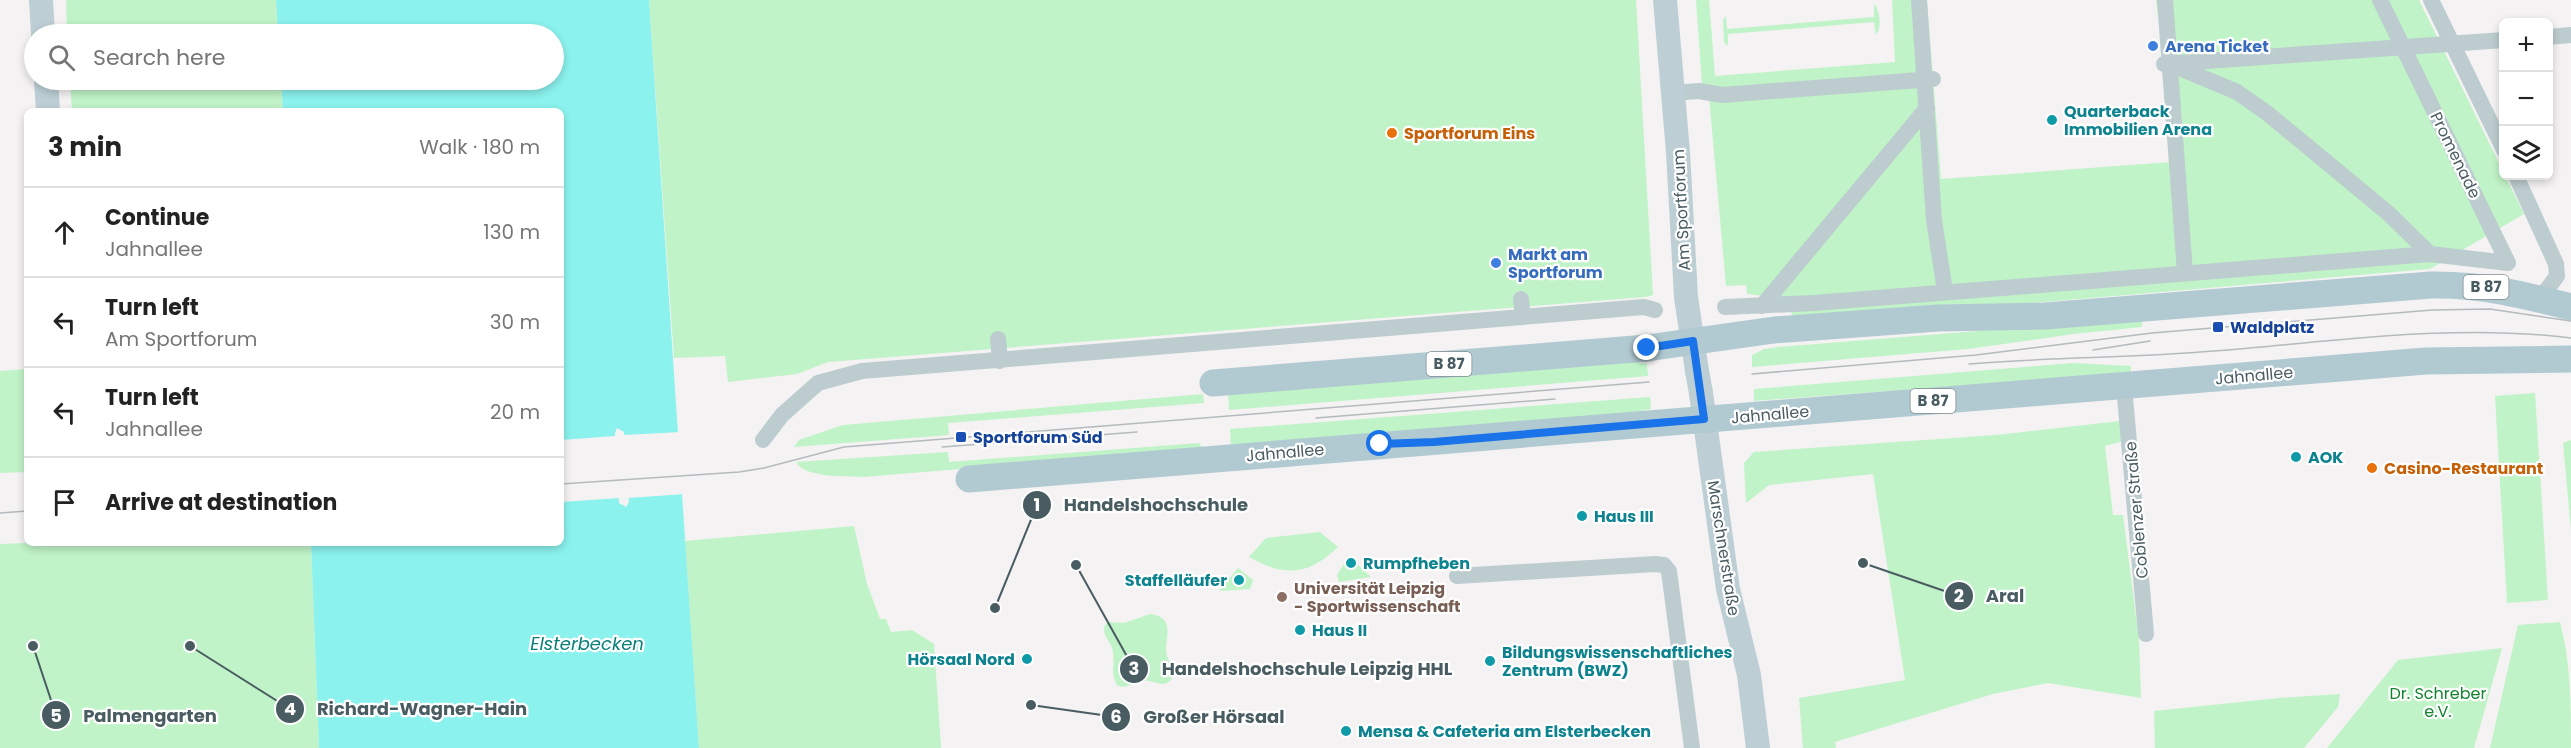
<!DOCTYPE html>
<html lang="en">
<head>
<meta charset="utf-8">
<style>
	:root { --surface:#fff; --page:#f6f6f6; --text:#222; --muted:#767676; --line:#e0e0e0 }
	body { margin:0; font-family:Poppins,sans-serif; background:var(--page); color:var(--text) }
	.controls { position:absolute; right:18px; top:18px; display:grid; overflow:hidden; border-radius:9px; box-shadow:0 3px 9px #0003 }
	.controls button { width:54px; height:54px; display:grid; place-items:center; padding:0; border:0; border-bottom:2px solid var(--line); background:var(--surface); color:var(--text); font:30px sans-serif }
	.stop { position:absolute; width:18px; height:18px; margin:-14px; border:4px solid #1a73e8; border-radius:50%; background:#fff }
	.stop.end { background:#1a73e8; border-color:#fff; box-shadow:0 2px 6px #0008 }
	.list { margin:0; padding:0; list-style:none }
	h2 { display:flex; justify-content:space-between; align-items:center; height:78px; margin:0; padding:0 24px; font-size:26px }
	h2 small { font-size:20px; font-weight:400; color:var(--muted) }
	.list li { display:grid; grid-template-columns:39px 1fr auto; gap:18px; align-items:center; box-sizing:border-box; height:90px; padding:0 24px; border-top:2px solid var(--line) }
	.list b { display:block; font-size:22px; white-space:nowrap }
	.list p { margin:0; font-size:20px; white-space:nowrap; color:var(--muted) }
	.list em { font-size:20px; font-style:normal; color:var(--muted) }
	.icon { flex:none; width:33px; height:33px; fill:none; stroke:currentColor; stroke-width:2; stroke-linecap:round; stroke-linejoin:round }
	.map { position:relative; flex:none; width:2571px; height:748px; overflow:hidden }
	.search { position:absolute; background:var(--surface); box-shadow:0 3px 9px #0003; left:24px; top:24px; width:540px; height:66px; display:flex; align-items:center; gap:15px; box-sizing:border-box; padding:0 21px; border-radius:33px; color:var(--muted); font-size:22px }
	.panel { position:absolute; background:var(--surface); box-shadow:0 3px 9px #0003; left:24px; top:108px; width:540px; height:438px; border-radius:9px }
	.map>svg:first-child { display:block }
	.green { fill:#c0f3c7 }
	.water { fill:#8bf2ed; fill-rule:evenodd }
	.pier { fill:#f5f2f3 }
	.lines { fill:none; stroke-linecap:round; stroke-linejoin:round }
	.street { stroke:#bdcccf; stroke-width:16 }
	.secondary { stroke:#bdcfd5; stroke-width:24 }
	.primary { stroke:#b1cad2; stroke-width:27 }
	.tram { stroke:#b4babd; stroke-width:1.5 }
	.secondary-bridge { stroke:#bdcfd5; stroke-width:24 }
	.route { stroke:#1a73e8; stroke-width:8 }
	.shop-dot { fill:#3f7fe0; stroke:#fff; stroke-width:2 }
	.culture-dot { fill:#0f9aa8; stroke:#fff; stroke-width:2 }
	.food-dot { fill:#e8710a; stroke:#fff; stroke-width:2 }
	.transit-dot { fill:#1a4fb4; stroke:#fff; stroke-width:2 }
	.education-dot { fill:#8d6e63; stroke:#fff; stroke-width:2 }
	.labels { text-anchor:middle; stroke-width:4.5; stroke-linejoin:round; paint-order:stroke }
	.shield { fill:#fff; stroke:#808d90; stroke-width:1.5 }
	.shield-label { font-size:15px; font-weight:bold; fill:#495c61 }
	.shop-label { font-size:16px; font-weight:bold; fill:#366cbe; stroke:#fff; text-anchor:start }
	.culture-label { font-size:16px; font-weight:bold; fill:#0d838f; stroke:#fff; text-anchor:start }
	.food-label { font-size:16px; font-weight:bold; fill:#c56008; stroke:#fff; text-anchor:start }
	.street-label { font-size:16px; fill:#495c61; stroke:#fff }
	.transit-label { font-size:16px; font-weight:bold; fill:#164399; stroke:#fff; text-anchor:start }
	.education-label { font-size:16px; font-weight:bold; fill:#785e54; stroke:#fff; text-anchor:start }
	.park-label { font-size:16px; fill:#12842e; stroke:#fff }
	.water-label { font-size:18px; font-style:italic; fill:#087f78; stroke:#fff }
	.leader { fill:none; stroke:#495c61; stroke-width:2 }
	.callout-dot { fill:#495c61; stroke:#fff; stroke-width:2 }
	.mark-label { font-size:18px; text-anchor:middle; font-weight:bold; fill:#fff }
	.callout-label { font-size:18px; text-anchor:middle; font-weight:bold; fill:#495c61; stroke:#fff; stroke-width:4.5; stroke-linejoin:round; paint-order:stroke }
</style>
</head>
<body>
<div class="map">
<svg width="2571" height="748" viewBox="0 0 2571 748">
	<rect width="100%" height="100%" fill="#f5f2f3"/>
	<path class="green" d="M66 0H276L278 34H67Z
		M649 0H1636L1653 295 1645 297 828 362 797 374 728 382 725 356 674 358Z
		M1696 0H1709L1715 76 1895 62 1892 0H1927L1941 179 2171 162 2164 64 2156 0H2419L2524 214 2430 269 1975 308 1797 321 1781 298 1747 294 1746 285 1726 286 1708 85H1702Z
		M1874 4C1880 10 1882 28 1876 35L1874 22 1728 34V46L1724 43 1723 20 1726 16 1727 29 1874 17Z
		M70 80H281L283 111H72Z
		M2142 318V327L2074 334 1968 349 1752 367V355L1764 349 1778 347Z
		M1633 361 1647 364 1648 376 1229 410 1228 391Z
		M2073 363 2131 366V373L1754 401V389Z
		M27 369V472L0 473V371Z
		M2535 393 2548 600 2507 603 2495 396Z
		M1203 394 1204 403 948 423 949 435 794 447 799 440 843 425Z
		M1650 397 1651 409 1623 414 1231 447 1230 429Z
		M2120 421 2123 441 2105 446 2113 515H2123L2139 640 2141 698 2048 683 1993 694 1835 742 1836 748H1803L1799 698 1905 680 1873 474 1769 485 1746 503 1744 463 1754 452 1996 435Z
		M2571 440V530L2563 443Z
		M1199 443 1203 449 863 477C847 476 804 478 796 462L948 452 949 462Z
		M854 526 867 584 880 619H886L891 632 912 630 934 644 941 748H699L685 541Z
		M1320 532 1338 547C1308 576 1284 577 1249 557L1266 538Z
		M27 543H311L319 748H0V544Z
		M1349 556 1371 577 1339 582 1337 575Z
		M1238 568 1253 580 1250 589 1219 591Z
		M1150 614C1179 618 1162 641 1167 656 1169 663 1174 666 1176 673 1164 693 1157 679 1142 681 1132 682 1128 689 1118 686 1110 676 1115 664 1113 652 1112 641 1101 637 1105 625L1108 622 1124 623Z
		M2560 622C2571 663 2571 706 2571 748H2490L2518 625Z
		M2502 648 2474 748H2327L2398 660Z
		M2340 694 2338 707 2304 748H2155L2154 711 2279 698Z"/>
	<path class="water" d="M276 0H649L699 748H319L311 543H561V111H283L281 80H554V34H278ZM617 428 624 432 629 502 626 507 619 503 615 433Z"/>
	<path class="pier" d="M618 432 622 501 620 498 561 502V440L615 436Z
		M621 432 624 435 681 432 685 494 628 498 625 501Z"/>
	<g class="lines">
		<path class="street" d="M1919 0 1934 220 1945 291
			M2165 0 2185 273
			M2380 0 2508 263
			M2431 0 2504 150
			M2548 37 2571 35
			M2164 64 2504 40
			M2175 66 2237 92 2267 113 2388 213 2430 254
			M1671 93 1699 91 1722 95 1933 79
			M2516 176 2556 264 2557 276 2540 299
			M1521 299 1523 317
			M1762 306 1927 108
			M1725 307 1814 303 2430 254 2508 263
			M998 339 1000 361
			M2124 386 2146 634
			M763 440 782 415 818 383 862 371 1644 307 1655 310
			M1457 576 1655 564 1664 565 1669 571 1692 748"/>
		<path class="secondary" d="M41 0 43 34
			M1665 0 1678 152 1686 297 1697 371
			M46 80 48 111
			M1701 393 1728 589 1749 675 1758 748"/>
		<path class="primary" d="M1213 383 1647 348 1774 330 1938 318 2045 316 2431 285C2480 284 2524 295 2571 307
			M969 479 2426 361 2571 359"/>
		<path class="tram" d="M2093 350 2150 341
			M1969 364C2051 357 2132 358 2214 351 2332 342 2453 323 2571 338
			M1752 374 1976 355 2152 333 2432 310 2490 309 2571 321
			M1316 418 1555 399
			M942 447 1137 432
			M561 484 739 472 764 468 844 447 1649 382
			M0 513 27 511"/>
		<path class="secondary-bridge" d="M1697 371 1701 393"/>
	</g>
	<g class="lines">
		<path class="route" d="M1380 444 1434 442 1704 419 1693 341 1647 348"/>
	</g>
	<g class="shop-dot">
		<circle cx="2153" cy="46" r="6"/>
		<circle cx="1496" cy="263" r="6"/>
	</g>
	<g class="culture-dot">
		<circle cx="2052" cy="120" r="6"/>
		<circle cx="2296" cy="457" r="6"/>
		<circle cx="1582" cy="516" r="6"/>
		<circle cx="1351" cy="563" r="6"/>
		<circle cx="1239" cy="580" r="6"/>
		<circle cx="1300" cy="630" r="6"/>
		<circle cx="1027" cy="659" r="6"/>
		<circle cx="1490" cy="661" r="6"/>
		<circle cx="1346" cy="731" r="6"/>
	</g>
	<g class="food-dot">
		<circle cx="1392" cy="133" r="6"/>
		<circle cx="2372" cy="468" r="6"/>
	</g>
	<g class="transit-dot">
		<rect x="2212" y="321" width="12" height="12" rx="3"/>
		<rect x="955" y="431" width="12" height="12" rx="3"/>
	</g>
	<circle class="education-dot" cx="1282" cy="597" r="6"/>
	<g class="labels">
		<g class="shield">
			<rect x="2463.5" y="275" width="45" height="24" rx="4.5"/>
			<rect x="1426.5" y="352" width="45" height="24" rx="4.5"/>
			<rect x="1910.5" y="389" width="45" height="24" rx="4.5"/>
		</g>
		<g class="shield-label">
			<text x="2486" y="292">B 87</text>
			<text x="1449" y="369">B 87</text>
			<text x="1933" y="406">B 87</text>
		</g>
		<g class="shop-label">
			<text x="2165" y="52">Arena Ticket</text>
			<text x="1508" y="260">Markt am<tspan x="1508" dy="18">Sportforum</tspan></text>
		</g>
		<g class="culture-label">
			<text x="2064" y="117">Quarterback<tspan x="2064" dy="18">Immobilien Arena</tspan></text>
			<text x="2308" y="463">AOK</text>
			<text x="1594" y="522">Haus III</text>
			<text x="1363" y="569">Rumpfheben</text>
			<text x="1227" y="586" text-anchor="end">Staffelläufer</text>
			<text x="1312" y="636">Haus II</text>
			<text x="1502" y="658">Bildungswissenschaftliches<tspan x="1502" dy="18">Zentrum (BWZ)</tspan></text>
			<text x="1015" y="665" text-anchor="end">Hörsaal Nord</text>
			<text x="1358" y="737">Mensa &amp; Cafeteria am Elsterbecken</text>
		</g>
		<g class="food-label">
			<text x="1404" y="139">Sportforum Eins</text>
			<text x="2384" y="474">Casino-Restaurant</text>
		</g>
		<g class="street-label">
			<text transform="translate(2456 155) rotate(64)" y="6">Promenade</text>
			<text transform="translate(1681 210) rotate(-93)" y="6">Am Sportforum</text>
			<text transform="translate(2254 375) rotate(-5)" y="6">Jahnallee</text>
			<text transform="translate(1770 414) rotate(-5)" y="6">Jahnallee</text>
			<text transform="translate(1285 452) rotate(-5)" y="6">Jahnallee</text>
			<text transform="translate(2136 510) rotate(-95)" y="6">Coblenzer Straße</text>
			<text transform="translate(1724 548) rotate(81)" y="6">Marschnerstraße</text>
		</g>
		<g class="transit-label">
			<text x="2230" y="333">Waldplatz</text>
			<text x="973" y="443">Sportforum Süd</text>
		</g>
		<g class="education-label">
			<text x="1294" y="594">Universität Leipzig<tspan x="1294" dy="18">- Sportwissenschaft</tspan></text>
		</g>
		<g class="park-label">
			<text x="2438" y="699">Dr. Schreber<tspan x="2438" dy="18">e.V.</tspan></text>
		</g>
		<g class="water-label">
			<text x="587" y="650">Elsterbecken</text>
		</g>
	</g>
	<path class="leader" d="M995 608L1037 505M1863 563L1959 596M1076 565L1134 669M190 646L290 709M33 646L56 715M1031 705L1116 717"/>
	<g class="callout-dot">
		<circle cx="995" cy="608" r="6"/>
		<circle cx="1863" cy="563" r="6"/>
		<circle cx="1076" cy="565" r="6"/>
		<circle cx="190" cy="646" r="6"/>
		<circle cx="33" cy="646" r="6"/>
		<circle cx="1031" cy="705" r="6"/>
		<circle cx="1037" cy="505" r="15"/>
		<circle cx="1959" cy="596" r="15"/>
		<circle cx="1134" cy="669" r="15"/>
		<circle cx="290" cy="709" r="15"/>
		<circle cx="56" cy="715" r="15"/>
		<circle cx="1116" cy="717" r="15"/>
	</g>
	<g class="mark-label">
		<text x="1037" y="511">1</text>
		<text x="1959" y="602">2</text>
		<text x="1134" y="675">3</text>
		<text x="290" y="715">4</text>
		<text x="56" y="722">5</text>
		<text x="1116" y="723">6</text>
	</g>
	<g class="callout-label">
		<text x="1156" y="511">Handelshochschule</text>
		<text x="2005" y="602">Aral</text>
		<text x="1307" y="675">Handelshochschule Leipzig HHL</text>
		<text x="422" y="715">Richard-Wagner-Hain</text>
		<text x="150" y="722">Palmengarten</text>
		<text x="1214" y="723">Großer Hörsaal</text>
	</g>
</svg>
<div class="controls">
<button>+</button>
<button>−</button>
<button><svg class="icon" aria-label="layers" viewBox="0 0 24 24"><path d="M12 4l9 5-9 5-9-5zM3 14l9 5 9-5"/></svg></button>
</div>
<div class="stop" style="left:1380px;top:444px"></div>
<div class="stop end" style="left:1647px;top:348px"></div>
<div class="search"><svg class="icon" aria-label="search" viewBox="0 0 24 24"><circle cx="10" cy="10" r="6"/><path d="M15 15l6 6"/></svg>Search here</div>
<section class="panel">
<h2>3 min<small>Walk · 180 m</small></h2>
<ul class="list">
<li><svg class="icon" aria-label="ahead" viewBox="0 0 24 24"><path d="M12 20V5M6 11l6-6 6 6"/></svg><div><b>Continue</b><p>Jahnallee</p></div><em>130 m</em></li>
<li><svg class="icon" aria-label="left" viewBox="0 0 24 24"><path d="M17 20v-9H6M10 6l-5 5 5 5"/></svg><div><b>Turn left</b><p>Am Sportforum</p></div><em>30 m</em></li>
<li><svg class="icon" aria-label="left" viewBox="0 0 24 24"><path d="M17 20v-9H6M10 6l-5 5 5 5"/></svg><div><b>Turn left</b><p>Jahnallee</p></div><em>20 m</em></li>
<li><svg class="icon" aria-label="arrive" viewBox="0 0 24 24"><path d="M6 21V4h12l-3 4 3 4H6"/></svg><div><b>Arrive at destination</b></div></li>
</ul>
</section>
</div>
</body>
</html>
